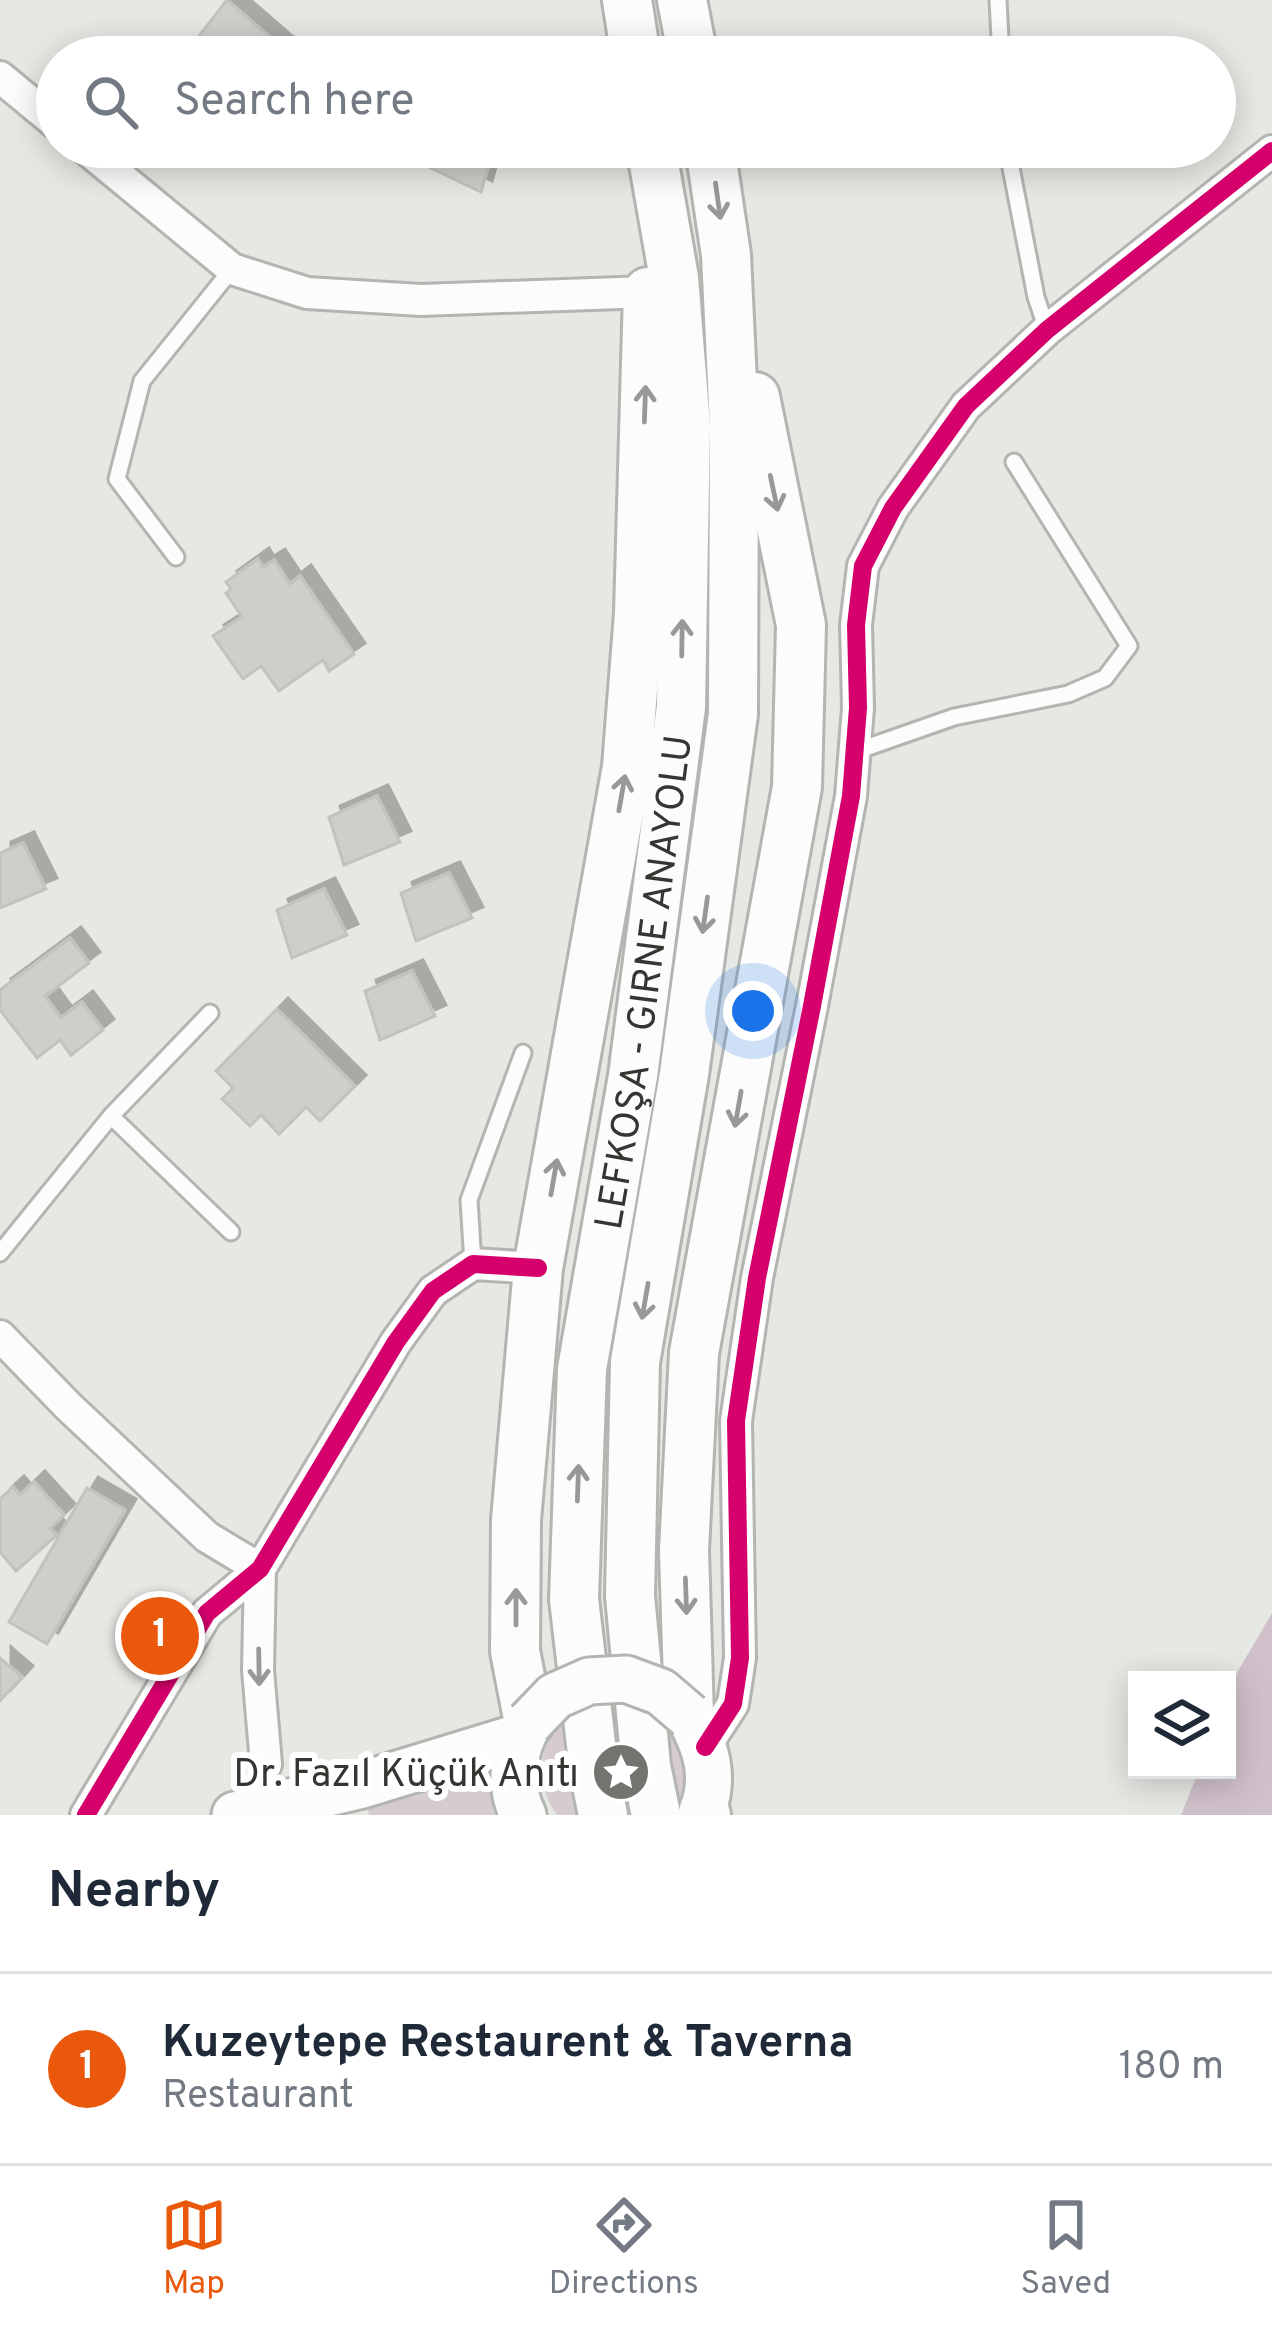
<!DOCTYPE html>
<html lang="en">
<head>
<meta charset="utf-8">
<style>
	:root { --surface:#fff; --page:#f2f2f3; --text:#1f2937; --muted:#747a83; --line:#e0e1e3; --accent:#ea580c }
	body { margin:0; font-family:Overpass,sans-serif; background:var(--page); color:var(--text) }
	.controls { position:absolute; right:36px; bottom:36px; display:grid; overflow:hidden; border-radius:0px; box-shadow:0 6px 30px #0003 }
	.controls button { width:108px; height:108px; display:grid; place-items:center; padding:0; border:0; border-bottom:3px solid var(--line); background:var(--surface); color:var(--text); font:60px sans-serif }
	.you { position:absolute; left:753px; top:1011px; width:42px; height:42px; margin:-30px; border:9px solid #fff; border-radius:50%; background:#1a73e8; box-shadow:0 0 0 18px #1a73e833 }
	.badge { display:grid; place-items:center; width:78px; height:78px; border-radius:50%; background:var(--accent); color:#fff; font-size:39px; font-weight:700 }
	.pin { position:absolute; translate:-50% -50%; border:6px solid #fff; box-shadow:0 3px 12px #0006 }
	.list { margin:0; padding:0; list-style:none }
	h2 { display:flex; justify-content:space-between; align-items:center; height:156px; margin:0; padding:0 48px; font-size:51px }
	h2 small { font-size:39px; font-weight:400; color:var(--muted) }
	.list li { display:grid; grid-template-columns:78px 1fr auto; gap:36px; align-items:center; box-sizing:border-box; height:192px; padding:0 48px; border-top:3px solid var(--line) }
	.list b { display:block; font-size:45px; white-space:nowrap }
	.list p { margin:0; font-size:39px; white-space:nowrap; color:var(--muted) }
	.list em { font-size:39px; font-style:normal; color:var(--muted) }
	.icon { flex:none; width:66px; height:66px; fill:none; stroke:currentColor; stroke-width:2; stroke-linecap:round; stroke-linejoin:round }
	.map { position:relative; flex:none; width:1272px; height:1815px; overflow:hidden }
	.search { position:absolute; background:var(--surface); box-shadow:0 6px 30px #0003; left:36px; right:36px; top:36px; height:132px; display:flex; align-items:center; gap:30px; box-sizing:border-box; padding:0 42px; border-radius:66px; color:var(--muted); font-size:45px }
	.sheet { height:348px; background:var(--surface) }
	nav { display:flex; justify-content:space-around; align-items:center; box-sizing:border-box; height:168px; border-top:3px solid var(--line); background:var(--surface); font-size:33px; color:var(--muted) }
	nav a { display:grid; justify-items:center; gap:6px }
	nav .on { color:var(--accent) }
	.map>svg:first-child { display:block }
	.green { fill:#d6cbd1 }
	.forest { fill:#d0c0c9 }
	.building { fill:#cdcfca; stroke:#c1c3bf; stroke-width:3; filter:url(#shadow) }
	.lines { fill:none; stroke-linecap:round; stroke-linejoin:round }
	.service-casing { stroke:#b3b5b0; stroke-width:21 }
	.minor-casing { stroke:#b3b5b0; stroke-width:36 }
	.primary-casing { stroke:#b3b5b0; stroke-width:51 }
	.trunk-casing { stroke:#b3b5b0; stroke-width:54 }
	.service { stroke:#fbfcfb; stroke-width:15 }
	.minor { stroke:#fbfcfb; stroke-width:30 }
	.primary { stroke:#fbfcfb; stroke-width:45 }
	.trunk { stroke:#fbfcfb; stroke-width:48 }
	.primary-bridge-casing { stroke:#b3b5b0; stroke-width:51; stroke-linecap:butt }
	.primary-bridge { stroke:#fbfcfb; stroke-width:45 }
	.cycleway-casing { stroke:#fff; stroke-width:26 }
	.cycleway { stroke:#d6006c; stroke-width:18 }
	.oneway { stroke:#989996 }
	.labels { text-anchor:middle; stroke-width:12; stroke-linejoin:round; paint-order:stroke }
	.street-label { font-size:39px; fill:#353632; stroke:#fff }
	.poi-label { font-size:39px; fill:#353632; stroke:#fff; text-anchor:end }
</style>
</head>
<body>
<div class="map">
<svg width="1272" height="1815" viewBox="0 0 1272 1815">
	<defs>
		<filter id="shadow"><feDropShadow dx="11" dy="-11" stdDeviation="0" flood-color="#0004"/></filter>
	</defs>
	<rect width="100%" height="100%" fill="#e6e8e3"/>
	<path class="green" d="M603 1697 658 1710C685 1753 701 1765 674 1815H557C532 1782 539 1732 575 1708 583 1703 594 1701 603 1697Z
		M501 1758 509 1815H369L367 1804Z"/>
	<path class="forest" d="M1272 1613V1815H1181L1199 1770H1227V1698L1238 1671Z"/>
	<path class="building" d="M227 0 287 52 283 57H225L199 36Z
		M398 147H494L481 192 395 151Z
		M258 559 263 567 274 560 290 584 300 576 354 654 329 671 323 660 279 691 261 666 243 679 213 636 242 617 226 593 231 589 226 582Z
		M377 796 400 842 344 865 329 817Z
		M23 843 46 889 0 908V853Z
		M449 873 472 918 416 941 401 893Z
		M324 889 347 935 292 958 277 910Z
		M70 938 89 963 45 996 61 1018 82 1002 103 1030 71 1055 60 1040 37 1058 0 1010V990Z
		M412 971 435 1016 380 1040 365 991Z
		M277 1009 355 1086 320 1121 306 1107 279 1134 261 1115 250 1126 222 1099 233 1088 216 1071Z
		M34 1482 64 1515 50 1528 57 1535 16 1571 0 1552V1499L13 1487 20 1495Z
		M87 1488 125 1510 47 1644 9 1622Z
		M0 1658 22 1677 0 1701Z"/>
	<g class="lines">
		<g class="service-casing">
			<path id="service" d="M998 0 1001 57
				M1007 147 1036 297 1047 330
				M176 557 117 479 142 381 232 269
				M854 752 954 717 1068 694 1105 678 1129 646 1014 462
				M111 1116 231 1232
				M0 1253 111 1116 210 1013
				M473 1264 469 1200 523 1053"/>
		</g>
		<g class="minor-casing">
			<path id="minor" d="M0 77 57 124
				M84 147 232 269 307 293 421 300 648 292
				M0 1336 68 1406 207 1537 260 1569
				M260 1569 258 1670 266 1764
				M705 1747 733 1704 740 1658 736 1421 757 1278 812 1006 851 796 858 708 856 625 863 566 893 508 966 406 1047 330 1272 151
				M86 1815 207 1613 260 1569 396 1342 433 1291 473 1264 538 1268"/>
		</g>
		<g class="primary-casing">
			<path id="primary" d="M689 1716C707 1749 716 1778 701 1815
				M235 1815 362 1785 522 1736
				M523 1815C508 1785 513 1751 529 1723"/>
		</g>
		<g class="trunk-casing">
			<g id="trunk">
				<path d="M627 0 636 57"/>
				<path d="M682 0 693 57"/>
				<path d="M689 1716 684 1550 694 1353 797 787 801 625 755 397"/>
				<path d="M529 1723 515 1651 516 1520 538 1268 627 767 639 613 648 292"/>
				<path d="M704 1810 706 1815"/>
				<path id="s1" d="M603 1815 594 1770 574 1599 582 1369 633 1076 681 707 686 426 674 278 651 147"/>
				<path d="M656 1815 646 1766 630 1596 635 1362 684 1074 733 714 734 425 726 255 710 147"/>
			</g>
		</g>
		<use href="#service" class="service"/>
		<use href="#minor" class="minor"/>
		<use href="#primary" class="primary"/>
		<use href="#trunk" class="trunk"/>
		<g class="primary-bridge-casing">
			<path id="primary-bridge" d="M529 1723 555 1696 589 1681 626 1679 661 1692 689 1716"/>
		</g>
		<use href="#primary-bridge" class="primary-bridge"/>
		<g class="cycleway-casing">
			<path id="cycleway" d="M705 1747 733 1704 740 1658 736 1421 757 1278 812 1006 851 796 858 708 856 625 863 566 893 508 966 406 1047 330 1272 151
				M86 1815 207 1613 260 1569 396 1342 433 1291 473 1264 538 1268"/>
		</g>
		<use href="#cycleway" class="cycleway"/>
	</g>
	<defs><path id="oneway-shaft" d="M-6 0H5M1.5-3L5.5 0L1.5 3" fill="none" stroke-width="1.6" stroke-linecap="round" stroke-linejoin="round" transform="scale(3)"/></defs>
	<g class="oneway">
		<use href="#oneway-shaft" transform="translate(718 201) rotate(82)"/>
		<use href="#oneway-shaft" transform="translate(645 404) rotate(-88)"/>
		<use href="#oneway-shaft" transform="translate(774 493) rotate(78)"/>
		<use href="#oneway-shaft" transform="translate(682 638) rotate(-89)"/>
		<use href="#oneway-shaft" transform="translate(622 793) rotate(-80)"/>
		<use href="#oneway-shaft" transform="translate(705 915) rotate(98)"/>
		<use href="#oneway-shaft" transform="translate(738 1109) rotate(100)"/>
		<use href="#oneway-shaft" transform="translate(554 1177) rotate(-80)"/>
		<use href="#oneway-shaft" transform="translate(645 1301) rotate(100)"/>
		<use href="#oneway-shaft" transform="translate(578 1483) rotate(-88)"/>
		<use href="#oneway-shaft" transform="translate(686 1596) rotate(88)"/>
		<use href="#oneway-shaft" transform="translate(516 1607) rotate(-90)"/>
		<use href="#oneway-shaft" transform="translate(259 1667) rotate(89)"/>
	</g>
	<defs>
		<g id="sight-disc" transform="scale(3)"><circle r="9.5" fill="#737470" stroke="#fff"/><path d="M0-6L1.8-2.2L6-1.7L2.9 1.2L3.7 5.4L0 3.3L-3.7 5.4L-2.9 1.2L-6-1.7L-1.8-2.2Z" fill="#fff"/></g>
	</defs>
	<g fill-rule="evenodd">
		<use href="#sight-disc" x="621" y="1772"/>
	</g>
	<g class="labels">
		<g class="street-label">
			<text dy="14" stroke="none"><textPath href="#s1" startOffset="840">LEFKOŞA - GIRNE ANAYOLU</textPath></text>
		</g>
		<g class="poi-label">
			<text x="579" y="1786">Dr. Fazıl Küçük Anıtı</text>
		</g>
	</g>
</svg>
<div class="controls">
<button><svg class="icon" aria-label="layers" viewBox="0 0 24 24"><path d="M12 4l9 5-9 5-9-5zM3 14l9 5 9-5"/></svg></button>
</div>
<div class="you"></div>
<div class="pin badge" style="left:160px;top:1636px">1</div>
<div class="search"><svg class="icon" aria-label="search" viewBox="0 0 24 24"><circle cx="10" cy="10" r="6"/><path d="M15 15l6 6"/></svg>Search here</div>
</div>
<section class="sheet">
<h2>Nearby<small></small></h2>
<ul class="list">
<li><span class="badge">1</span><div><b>Kuzeytepe Restaurent &amp; Taverna</b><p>Restaurant</p></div><em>180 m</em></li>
</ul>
</section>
<nav>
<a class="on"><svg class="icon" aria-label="map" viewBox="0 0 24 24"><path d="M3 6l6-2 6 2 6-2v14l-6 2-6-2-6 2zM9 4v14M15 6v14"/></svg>Map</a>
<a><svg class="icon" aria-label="directions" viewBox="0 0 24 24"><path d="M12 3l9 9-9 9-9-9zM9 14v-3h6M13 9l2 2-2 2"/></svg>Directions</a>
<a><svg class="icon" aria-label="saved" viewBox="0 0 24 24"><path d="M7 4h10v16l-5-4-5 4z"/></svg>Saved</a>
</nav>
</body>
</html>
